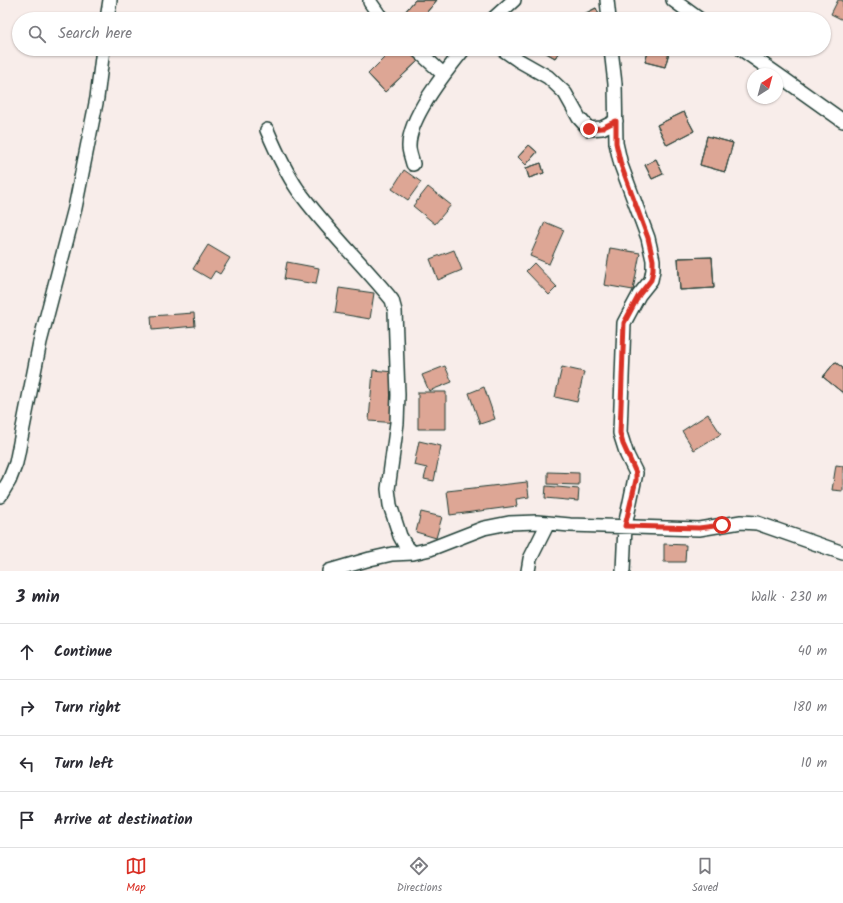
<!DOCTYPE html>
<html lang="en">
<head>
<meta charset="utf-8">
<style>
	:root { --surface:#fff; --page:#f7f7f7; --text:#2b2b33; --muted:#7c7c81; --line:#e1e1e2; --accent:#d93025 }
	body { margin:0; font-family:Kalam,sans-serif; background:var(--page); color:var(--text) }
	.compass { position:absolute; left:747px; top:68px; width:36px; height:36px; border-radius:50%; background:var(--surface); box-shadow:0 1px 3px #0004; rotate:36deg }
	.stop { position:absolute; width:12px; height:12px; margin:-9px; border:3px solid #d93025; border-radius:50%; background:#fff }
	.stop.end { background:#d93025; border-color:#fff; box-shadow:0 1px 4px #0008 }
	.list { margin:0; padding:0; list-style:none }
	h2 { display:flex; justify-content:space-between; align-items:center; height:52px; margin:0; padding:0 16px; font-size:17px }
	h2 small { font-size:13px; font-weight:400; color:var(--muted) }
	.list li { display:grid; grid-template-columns:26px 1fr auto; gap:12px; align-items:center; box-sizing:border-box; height:56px; padding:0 16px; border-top:1px solid var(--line) }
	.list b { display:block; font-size:15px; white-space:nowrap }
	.list em { font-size:13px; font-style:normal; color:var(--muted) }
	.icon { flex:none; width:22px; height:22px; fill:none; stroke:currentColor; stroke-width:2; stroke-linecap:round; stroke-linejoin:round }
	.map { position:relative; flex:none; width:843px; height:571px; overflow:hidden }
	.search { position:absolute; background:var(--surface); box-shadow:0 1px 3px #0004; left:12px; right:12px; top:12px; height:44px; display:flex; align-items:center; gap:10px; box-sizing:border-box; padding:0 14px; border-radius:22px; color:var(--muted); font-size:15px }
	.sheet { height:276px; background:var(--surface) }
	nav { display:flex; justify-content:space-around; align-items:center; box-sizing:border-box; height:56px; border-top:1px solid var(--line); background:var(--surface); font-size:11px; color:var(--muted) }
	nav a { display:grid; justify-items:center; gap:2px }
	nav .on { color:var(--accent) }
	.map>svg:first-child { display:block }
	.building { fill:#dda695; stroke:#1f3d34 }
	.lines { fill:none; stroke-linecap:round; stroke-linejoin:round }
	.minor-casing { stroke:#1f3d34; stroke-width:16 }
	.minor { stroke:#fff; stroke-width:13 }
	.route { stroke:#d93025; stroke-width:5 }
</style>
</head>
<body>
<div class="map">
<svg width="843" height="571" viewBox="0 0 843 571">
	<rect width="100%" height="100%" fill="#f8edea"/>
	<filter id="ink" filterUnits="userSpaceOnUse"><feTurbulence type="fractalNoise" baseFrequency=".025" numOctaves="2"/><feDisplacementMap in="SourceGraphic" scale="8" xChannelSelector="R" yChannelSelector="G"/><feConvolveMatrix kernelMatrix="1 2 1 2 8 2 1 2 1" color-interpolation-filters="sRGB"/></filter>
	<g filter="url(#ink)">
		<path class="building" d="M415 0H437L421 19H411L404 13Z
			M415 0H437L421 19H411L404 13Z
			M838 0H843V20L831 14Z
			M596 8 601 19H577L576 18Z
			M596 8 601 19H577L576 18Z
			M393 49H406L418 61 385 92 368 74Z
			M393 49H406L418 61 385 92 368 74Z
			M520 49H528L524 53Z
			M520 49H528L524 53Z
			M542 49H561L555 58 541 50Z
			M542 49H561L555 58 541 50Z
			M649 49H670L665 67 645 62Z
			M649 49H670L665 67 645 62Z
			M684 112 694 131 667 145 657 125Z
			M684 112 694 131 667 145 657 125Z
			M707 136 733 143 725 172 700 165Z
			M707 136 733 143 725 172 700 165Z
			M529 145 537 152 526 165 518 157Z
			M529 145 537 152 526 165 518 157Z
			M656 159 663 174 652 179 645 165Z
			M656 159 663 174 652 179 645 165Z
			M541 163 544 173 529 178 526 168Z
			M541 163 544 173 529 178 526 168Z
			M404 170 421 182 408 200 392 189Z
			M428 187 451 205 435 224 413 206Z
			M545 222 564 230 549 264 530 256Z
			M208 245 230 258 220 274 215 271 210 279 193 269Z
			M610 248 640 253 633 290 604 285Z
			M454 250 462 270 438 280 430 259Z
			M712 257 714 288 680 290 678 258Z
			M712 257 714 288 680 290 678 258Z
			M287 262 319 268 316 284 284 279Z
			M534 263 557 287 549 295 526 271Z
			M339 288 374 293 370 319 335 313Z
			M194 313 195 326 152 330 151 316Z
			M835 362 843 368V393L823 377Z
			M835 362 843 368V393L823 377Z
			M445 366 452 382 429 391 422 375Z
			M562 367 584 372 577 402 555 397Z
			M373 370 403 373 399 423 369 421Z
			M484 387 495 419 480 424 469 393Z
			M418 392H446V429H418Z
			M708 414 721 434 694 450 682 431Z
			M419 441 441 446 434 481 424 479 427 468 414 465Z
			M836 465 843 466V491L832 490Z
			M548 472 579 473V485L548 484Z
			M527 482 529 497 516 499 517 506 450 515 447 491Z
			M546 486 579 489 578 501 545 498Z
			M421 512 442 517 436 538 416 532Z
			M664 544 686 545 685 562H664Z"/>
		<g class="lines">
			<g class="minor-casing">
				<path id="minor" d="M370 0V2L379 15 383 19
					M607 0 609 19
					M673 0 699 19
					M107 19 110 0
					M493 19 514 0
					M416 49 443 74
					M502 49 518 60 548 77 565 93 579 118 589 129 602 128 616 121
					M611 49 615 84 616 143 621 165 648 238 653 260V270L651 280 639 295 624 323 620 433 627 455 636 473 625 526 623 571
					M741 49 777 74
					M777 74 843 121
					M267 130C276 151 285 171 298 190 326 229 362 263 392 300L395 311 398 395 397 423 388 489 390 505 400 536 405 545 413 553
					M413 164C412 159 409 152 409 147 408 118 446 71 464 49
					M0 496 9 481 16 463 40 342 75 208 97 98 103 49
					M329 571 370 559 392 554 413 553 430 549 484 528 509 523 537 522 570 525 699 529 741 522 757 523 843 553
					M528 571 530 559 548 523"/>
			</g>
			<use href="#minor" class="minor"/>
		</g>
	</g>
	<g class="lines" filter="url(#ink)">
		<path class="route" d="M589 129 602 128 616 121V143L621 165 648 238 653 260V270L651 280 639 295 624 323 620 433 623 444 636 473V480L625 526 699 528 722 525"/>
	</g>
</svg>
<svg class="compass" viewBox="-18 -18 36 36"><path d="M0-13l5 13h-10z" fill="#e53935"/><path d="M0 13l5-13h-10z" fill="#7c7c81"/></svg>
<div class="stop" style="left:722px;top:525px"></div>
<div class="stop end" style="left:589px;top:129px"></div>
<div class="search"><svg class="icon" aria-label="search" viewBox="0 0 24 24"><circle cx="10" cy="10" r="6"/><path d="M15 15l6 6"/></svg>Search here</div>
</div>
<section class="sheet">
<h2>3 min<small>Walk · 230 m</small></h2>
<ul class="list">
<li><svg class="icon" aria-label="ahead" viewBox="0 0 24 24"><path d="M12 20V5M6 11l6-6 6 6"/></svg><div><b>Continue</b></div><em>40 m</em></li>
<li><svg class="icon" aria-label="right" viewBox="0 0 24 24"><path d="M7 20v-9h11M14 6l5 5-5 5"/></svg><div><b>Turn right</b></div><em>180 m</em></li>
<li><svg class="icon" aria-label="left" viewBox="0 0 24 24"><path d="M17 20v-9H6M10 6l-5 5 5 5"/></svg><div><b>Turn left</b></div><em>10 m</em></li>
<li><svg class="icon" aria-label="arrive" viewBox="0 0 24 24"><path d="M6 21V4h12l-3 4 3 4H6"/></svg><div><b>Arrive at destination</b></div></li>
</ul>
</section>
<nav>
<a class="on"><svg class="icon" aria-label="map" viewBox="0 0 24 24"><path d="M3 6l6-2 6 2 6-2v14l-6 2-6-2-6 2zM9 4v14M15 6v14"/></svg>Map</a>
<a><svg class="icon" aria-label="directions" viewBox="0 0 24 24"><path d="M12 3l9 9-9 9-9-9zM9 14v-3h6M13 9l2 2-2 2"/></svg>Directions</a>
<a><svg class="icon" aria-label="saved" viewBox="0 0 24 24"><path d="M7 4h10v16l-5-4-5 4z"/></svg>Saved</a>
</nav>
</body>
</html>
